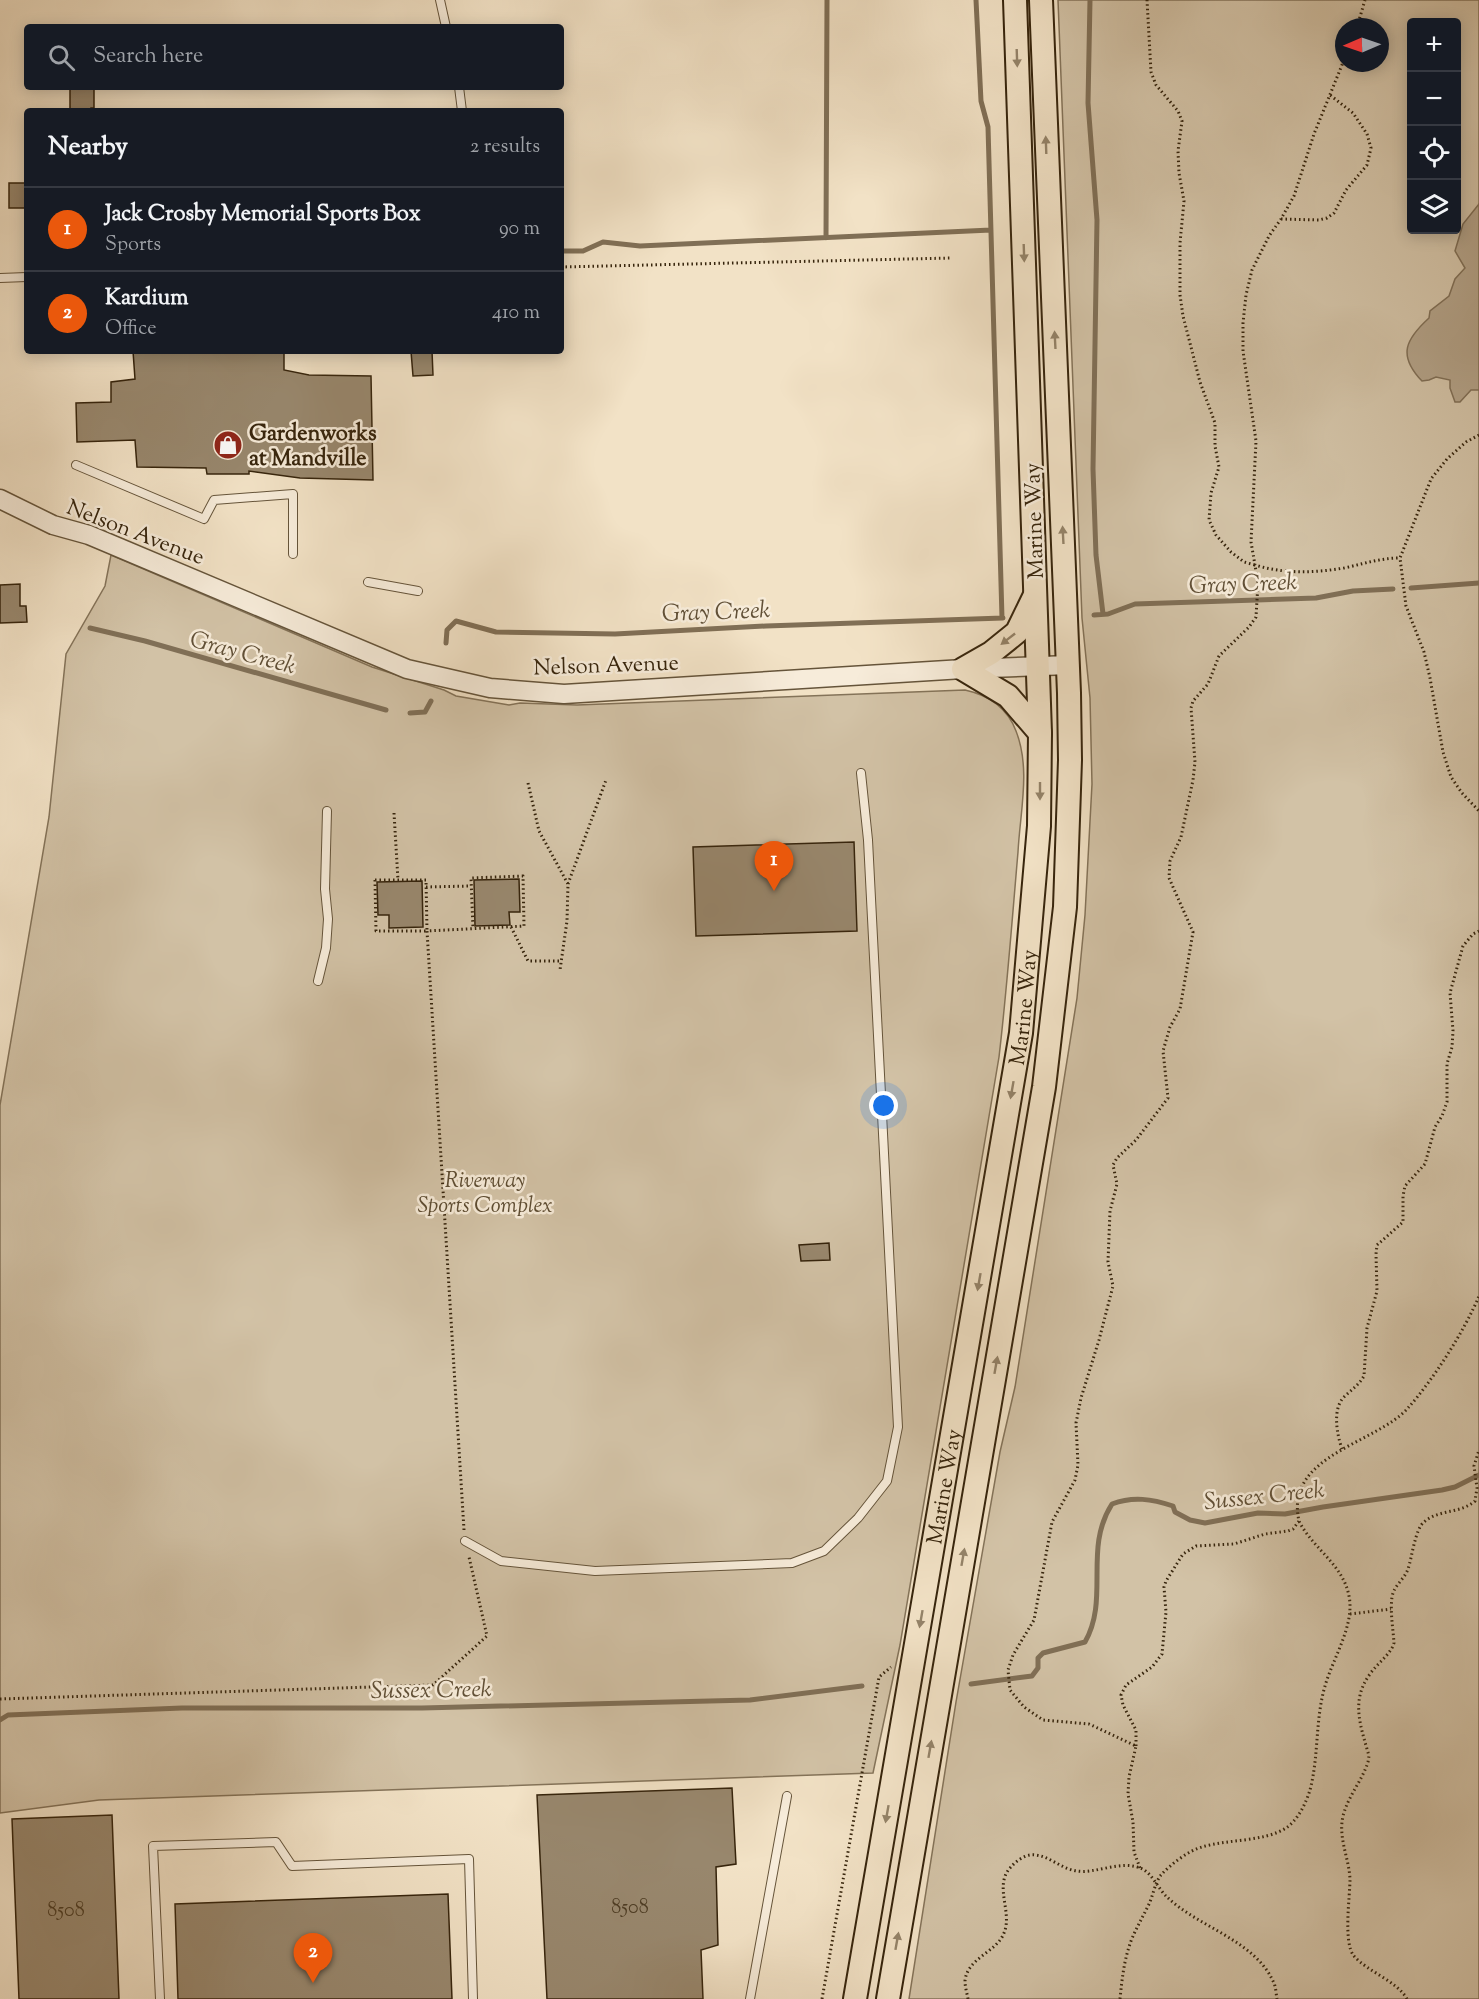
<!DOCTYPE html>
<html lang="en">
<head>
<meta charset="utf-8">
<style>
	:root { --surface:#171b24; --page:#20242c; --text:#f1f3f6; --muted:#9ea1a6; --line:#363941; --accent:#ea580c }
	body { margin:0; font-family:"Sorts Mill Goudy",serif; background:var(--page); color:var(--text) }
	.controls { position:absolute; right:18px; top:18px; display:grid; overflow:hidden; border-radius:6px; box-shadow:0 3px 15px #0003 }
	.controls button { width:54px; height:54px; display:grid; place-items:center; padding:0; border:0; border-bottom:2px solid var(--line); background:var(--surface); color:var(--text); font:30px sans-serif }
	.compass { position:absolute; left:1335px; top:18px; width:54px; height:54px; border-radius:50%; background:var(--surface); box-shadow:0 3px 15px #0003; rotate:268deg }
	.you { position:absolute; left:884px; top:1106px; width:21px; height:21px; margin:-15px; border:4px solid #fff; border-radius:50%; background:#1a73e8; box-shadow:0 0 0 9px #1a73e833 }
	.badge { display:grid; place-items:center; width:39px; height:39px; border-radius:50%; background:var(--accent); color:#fff; font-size:20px; font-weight:700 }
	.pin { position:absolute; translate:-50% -50px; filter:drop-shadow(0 2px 3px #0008) }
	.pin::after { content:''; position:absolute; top:32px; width:21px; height:18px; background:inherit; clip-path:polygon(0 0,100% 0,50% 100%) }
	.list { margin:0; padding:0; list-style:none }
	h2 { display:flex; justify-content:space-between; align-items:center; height:78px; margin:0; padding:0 24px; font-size:26px }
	h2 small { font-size:20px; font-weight:400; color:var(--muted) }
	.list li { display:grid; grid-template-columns:39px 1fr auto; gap:18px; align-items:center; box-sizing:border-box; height:84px; padding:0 24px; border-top:2px solid var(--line) }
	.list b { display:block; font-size:22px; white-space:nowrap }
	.list p { margin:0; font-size:20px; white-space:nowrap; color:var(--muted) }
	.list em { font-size:20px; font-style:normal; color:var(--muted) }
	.icon { flex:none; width:33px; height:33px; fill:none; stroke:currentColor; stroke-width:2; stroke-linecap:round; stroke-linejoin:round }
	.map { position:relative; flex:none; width:1479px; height:1999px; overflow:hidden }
	.search { position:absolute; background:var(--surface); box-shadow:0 3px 15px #0003; left:24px; top:24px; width:540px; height:66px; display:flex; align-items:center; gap:15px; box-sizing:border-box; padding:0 21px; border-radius:6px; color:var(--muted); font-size:22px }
	.panel { position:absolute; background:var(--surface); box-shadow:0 3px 15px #0003; left:24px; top:108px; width:540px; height:246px; border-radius:6px }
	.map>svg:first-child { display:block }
	.green { fill:#d2c2a6; stroke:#847359; stroke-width:1.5; fill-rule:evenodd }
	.water { fill:#b2a187; stroke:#806f56; stroke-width:1.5 }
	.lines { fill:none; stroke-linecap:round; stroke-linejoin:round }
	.stream { stroke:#806f56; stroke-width:5 }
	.building { fill:#98876d; stroke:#36240c; stroke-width:1.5 }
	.service-casing { stroke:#65543a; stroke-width:10 }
	.tertiary-casing { stroke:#65543a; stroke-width:21 }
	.primary-casing { stroke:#36240c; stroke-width:26 }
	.path { stroke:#36240c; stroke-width:3; stroke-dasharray:1.5 3; stroke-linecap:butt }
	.service { stroke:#f7ecda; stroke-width:8 }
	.tertiary { stroke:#f7ecda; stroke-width:18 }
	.primary { stroke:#f2e2c6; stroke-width:22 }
	.oneway { fill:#948369 }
	.labels { text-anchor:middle; stroke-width:5; stroke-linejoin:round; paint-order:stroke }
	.number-label { font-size:20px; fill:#4e3d24 }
	.poi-label { font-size:22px; font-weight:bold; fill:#36240c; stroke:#f7ecda; text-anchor:start }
	.street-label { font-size:22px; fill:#36240c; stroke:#f7ecda }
	.park-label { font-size:22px; font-style:italic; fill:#5d4c32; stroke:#f7ecda }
	.water-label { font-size:24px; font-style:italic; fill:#615037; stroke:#f7ecda }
</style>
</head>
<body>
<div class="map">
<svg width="1479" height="1999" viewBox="0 0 1479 1999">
	<rect width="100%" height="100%" fill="#f2e2c6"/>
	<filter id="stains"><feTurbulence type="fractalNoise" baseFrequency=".00333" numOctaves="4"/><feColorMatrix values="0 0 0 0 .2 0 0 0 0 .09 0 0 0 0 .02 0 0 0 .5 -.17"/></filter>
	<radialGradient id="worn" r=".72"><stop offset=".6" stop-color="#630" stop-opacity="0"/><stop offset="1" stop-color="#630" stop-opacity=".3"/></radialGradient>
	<path class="green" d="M1058 0H1479V1999H909L956 1702 1000 1452 1015 1387 1077 998 1085 915 1092 784 1090 698 1082 618ZM1412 22H1456V230H1412ZM1344 27H1380V63H1344Z
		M111 555 372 667 444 690 456 696 509 705 520 703 577 705 965 690C988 695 1007 707 1016 731 1031 769 1020 812 1018 852 1012 921 1007 989 999 1057L900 1645 873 1773 99 1800 0 1813V1105L49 817 66 654 105 586Z"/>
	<path class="water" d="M1479 204V390H1471L1460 402H1455L1450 388V380L1436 377 1429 380 1422 381C1397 355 1406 339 1429 318L1430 311 1449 296 1455 279 1465 268 1455 251 1463 224Z"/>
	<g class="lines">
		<path class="stream" d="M976 0 981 101 988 127 1002 618
			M1090 0 1088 103 1097 220 1093 469 1096 555 1103 614
			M826 238 827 0
			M561 251H583L603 242 640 246 991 230
			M1411 588 1479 583
			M1094 615 1108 614 1135 604 1316 598 1353 591 1393 589
			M90 628 145 641 386 710
			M446 643 447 630 456 621 496 632 615 634 766 626 1003 618
			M410 713 425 712 431 701
			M971 1684 1032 1676 1038 1668V1658L1043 1653 1085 1642C1110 1598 1083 1549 1112 1504 1133 1496 1152 1499 1173 1506L1175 1512 1190 1520 1205 1523 1258 1513 1285 1514 1323 1507 1442 1490 1455 1487 1479 1475
			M0 1720 8 1715 182 1708H422L750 1700 862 1686"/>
	</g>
	<path class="building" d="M70 87H94V108H91V111L70 109Z
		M9 183H27V208H9Z
		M133 351H284V370L309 375 371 376 373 480 300 478 249 471V474H207L206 468 137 467 135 440 77 442 76 403 111 402V382L135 379Z
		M411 351H432L433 375 413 376Z
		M20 584V606H26L27 622 0 623V585Z
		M854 842 857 931 696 936 693 847Z
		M519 879 520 912H509L510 925 475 926 474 880Z
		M422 881 423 927 389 928V915H378L377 882Z
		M829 1243 830 1260 801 1261 799 1245Z
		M732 1788 736 1864 716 1867 718 1945 701 1950 703 1999H547L537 1795Z
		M112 1815 119 1999H19L12 1819Z
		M448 1894 452 1999H178L175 1904Z"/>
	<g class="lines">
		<g class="service-casing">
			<path id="service" d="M440 0 446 27
				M459 87 462 111
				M0 278 27 277
				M76 465 204 519 214 500 293 494V554
				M368 582 418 591
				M318 981 326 948 328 919 325 889 327 811
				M465 1541 501 1561 595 1571 792 1563 824 1551 858 1518 887 1481 898 1427 868 840 861 773
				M160 1999 153 1846 276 1842 292 1866 469 1859 473 1999
				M750 1999 787 1796"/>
		</g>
		<g class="tertiary-casing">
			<path id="tertiary" d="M0 499 53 525 89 535 407 669 490 688 564 694 963 669 1069 665"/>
		</g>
		<g class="primary-casing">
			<g id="primary">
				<path d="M1035 595 1017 632 991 653 963 669 1008 696 1040 733"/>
				<path id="s1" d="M855 1999 1021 1033 1039 826 1040 733 1015 0"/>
				<path d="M888 1999 1044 1087 1065 907 1070 760 1069 693 1041 0"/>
			</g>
		</g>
		<path class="path" d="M1357 27 1365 0
			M1344 60 1314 134 1294 196 1281 219 1269 236 1252 270 1246 295 1243 323V351L1256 441 1251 542 1255 565C1284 574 1314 573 1344 568 1363 564 1380 558 1400 558
			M1281 219 1319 220 1327 218 1334 213 1346 190 1367 165 1371 148 1367 134 1353 113 1330 95
			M561 267 951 258
			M1479 435 1466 442 1447 459 1431 479 1400 558 1406 606 1424 652 1430 678 1443 752 1451 777 1462 793 1479 811
			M528 783 539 831 568 884 567 921 560 970
			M394 813 398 880
			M375 880H426L427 931H376Z
			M568 884 606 780
			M426 887 471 886
			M511 927 528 961H562
			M1342 1449C1337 1435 1332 1409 1344 1397 1351 1390 1359 1385 1364 1376L1367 1328 1377 1291 1376 1254 1377 1245 1403 1222V1196L1405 1186 1425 1164 1435 1127 1442 1116 1447 1102V1064L1452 1047 1453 1031 1450 993 1463 946 1473 934 1479 931
			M464 1530 427 931 524 926 523 876 471 878 473 929
			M1350 1614 1391 1609
			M0 1699 433 1685 487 1636 469 1557
			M1136 1746V1730L1123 1705 1121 1695 1126 1685 1152 1667 1162 1654 1166 1612 1164 1587 1166 1581 1183 1554 1196 1546 1234 1544 1265 1534 1288 1531 1293 1529 1299 1521
			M1140 1868 1134 1852 1133 1822 1128 1794 1129 1777 1136 1746 1089 1724 1043 1720 1024 1707 1010 1690 1008 1670 1013 1655 1034 1620 1052 1522 1075 1480 1078 1465 1076 1423 1081 1398 1099 1340 1113 1286 1108 1262 1110 1211 1117 1184 1113 1165 1117 1158 1136 1140 1168 1098 1163 1051 1170 1027 1180 1009 1193 932 1169 878 1170 861 1181 837 1193 780 1195 762 1191 708 1193 701 1208 684 1219 656 1249 627 1256 617 1258 583 1255 565 1244 562 1231 552 1216 535 1209 520 1211 493 1219 467 1215 446V423L1200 382 1183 316 1180 295V243L1184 201 1179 173 1178 151 1182 121 1178 111 1156 85 1151 72 1147 0
			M822 1999 879 1677 891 1667
			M968 1999C967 1993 965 1987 965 1981 967 1958 997 1952 1004 1933 1013 1912 993 1885 1011 1867 1015 1862 1023 1856 1030 1855 1047 1853 1060 1869 1077 1871 1095 1874 1121 1860 1140 1868 1152 1872 1158 1889 1167 1897 1198 1927 1254 1940 1273 1981 1276 1986 1276 1994 1277 1999
			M1120 1999C1122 1979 1124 1960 1131 1941 1136 1928 1143 1917 1149 1904 1153 1896 1155 1882 1161 1875 1171 1864 1188 1851 1202 1847 1228 1839 1264 1842 1286 1828 1298 1820 1306 1803 1310 1790 1319 1756 1315 1720 1325 1686 1333 1658 1355 1625 1349 1596 1343 1564 1312 1548 1299 1521 1284 1455 1376 1444 1408 1408 1433 1380 1465 1330 1479 1296
			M1407 1999C1397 1981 1368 1972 1354 1956 1343 1943 1350 1897 1350 1879 1349 1858 1338 1838 1343 1816 1348 1796 1362 1781 1368 1762L1369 1756C1361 1727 1350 1701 1370 1674 1377 1664 1386 1658 1392 1648L1394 1643C1393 1628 1390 1612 1392 1597 1394 1585 1404 1580 1408 1569 1412 1558 1415 1529 1424 1522 1439 1509 1460 1514 1475 1501L1477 1488 1474 1466 1479 1450"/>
		<use href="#service" class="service"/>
		<use href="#tertiary" class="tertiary"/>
		<use href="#primary" class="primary"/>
	</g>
	<defs><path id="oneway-solid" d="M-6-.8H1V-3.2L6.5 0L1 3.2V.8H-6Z" transform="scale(1.5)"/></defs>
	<g class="oneway">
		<use href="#oneway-solid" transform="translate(1017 58) rotate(88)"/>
		<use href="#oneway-solid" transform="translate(1046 145) rotate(-92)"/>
		<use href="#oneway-solid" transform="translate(1024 253) rotate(88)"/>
		<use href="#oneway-solid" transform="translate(1055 340) rotate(-93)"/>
		<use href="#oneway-solid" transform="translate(1063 535) rotate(-93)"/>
		<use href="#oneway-solid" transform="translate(1008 639) rotate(142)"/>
		<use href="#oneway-solid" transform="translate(1040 791) rotate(90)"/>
		<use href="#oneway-solid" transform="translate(1012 1090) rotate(100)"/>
		<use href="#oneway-solid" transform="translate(979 1282) rotate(100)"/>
		<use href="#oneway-solid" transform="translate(996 1365) rotate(-80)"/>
		<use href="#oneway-solid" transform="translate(963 1557) rotate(-80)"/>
		<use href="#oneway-solid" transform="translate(921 1619) rotate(100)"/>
		<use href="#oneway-solid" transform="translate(930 1749) rotate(-80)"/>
		<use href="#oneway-solid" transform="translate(887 1814) rotate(100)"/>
		<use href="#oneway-solid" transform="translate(897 1941) rotate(-80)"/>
	</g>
	<defs>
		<g id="shop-disc" transform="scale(1.5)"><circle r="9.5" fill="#8f2418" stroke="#f7ecda"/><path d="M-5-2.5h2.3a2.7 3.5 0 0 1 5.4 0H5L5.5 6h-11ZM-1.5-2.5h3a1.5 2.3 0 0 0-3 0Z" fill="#fff"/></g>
	</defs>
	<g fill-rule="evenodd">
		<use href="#shop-disc" x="228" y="445"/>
	</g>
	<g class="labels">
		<g class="number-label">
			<text x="630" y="1913">8508</text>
			<text x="66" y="1916">8508</text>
		</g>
		<g class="poi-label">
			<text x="249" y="440">Gardenworks<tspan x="249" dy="25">at Mandville</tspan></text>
		</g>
		<g class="street-label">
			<text transform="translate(1033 521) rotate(-92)" y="8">Marine Way</text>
			<text transform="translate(136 531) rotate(21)" y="8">Nelson Avenue</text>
			<text transform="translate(606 664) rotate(-2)" y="8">Nelson Avenue</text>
			<text dy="8" stroke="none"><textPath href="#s1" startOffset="1006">Marine Way</textPath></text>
			<text dy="8" stroke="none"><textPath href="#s1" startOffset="520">Marine Way</textPath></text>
		</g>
		<g class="park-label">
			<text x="485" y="1187">Riverway<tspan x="485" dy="25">Sports Complex</tspan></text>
		</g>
		<g class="water-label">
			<text transform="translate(1243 583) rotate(-2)" y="8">Gray Creek</text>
			<text transform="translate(716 611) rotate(-2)" y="8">Gray Creek</text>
			<text transform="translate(243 652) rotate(15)" y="8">Gray Creek</text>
			<text transform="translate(1264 1495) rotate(-6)" y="8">Sussex Creek</text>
			<text transform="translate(431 1689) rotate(-1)" y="8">Sussex Creek</text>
		</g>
	</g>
	<rect width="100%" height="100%" filter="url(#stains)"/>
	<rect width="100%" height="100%" fill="url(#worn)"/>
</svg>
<div class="controls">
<button>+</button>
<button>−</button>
<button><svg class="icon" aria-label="locate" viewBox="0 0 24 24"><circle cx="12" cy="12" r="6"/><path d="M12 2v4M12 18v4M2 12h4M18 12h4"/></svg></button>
<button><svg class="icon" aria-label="layers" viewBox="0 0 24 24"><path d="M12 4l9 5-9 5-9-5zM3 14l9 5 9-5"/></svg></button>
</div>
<svg class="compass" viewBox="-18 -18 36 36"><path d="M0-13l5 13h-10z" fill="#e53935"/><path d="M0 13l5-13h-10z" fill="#9ea1a6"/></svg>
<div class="you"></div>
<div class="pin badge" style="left:774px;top:891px">1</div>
<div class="pin badge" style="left:313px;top:1983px">2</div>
<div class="search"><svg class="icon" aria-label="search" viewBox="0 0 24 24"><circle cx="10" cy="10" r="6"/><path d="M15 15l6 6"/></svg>Search here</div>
<section class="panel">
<h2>Nearby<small>2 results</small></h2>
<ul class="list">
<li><span class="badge">1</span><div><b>Jack Crosby Memorial Sports Box</b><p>Sports</p></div><em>90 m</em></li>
<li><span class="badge">2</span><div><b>Kardium</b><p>Office</p></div><em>410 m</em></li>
</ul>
</section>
</div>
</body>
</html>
